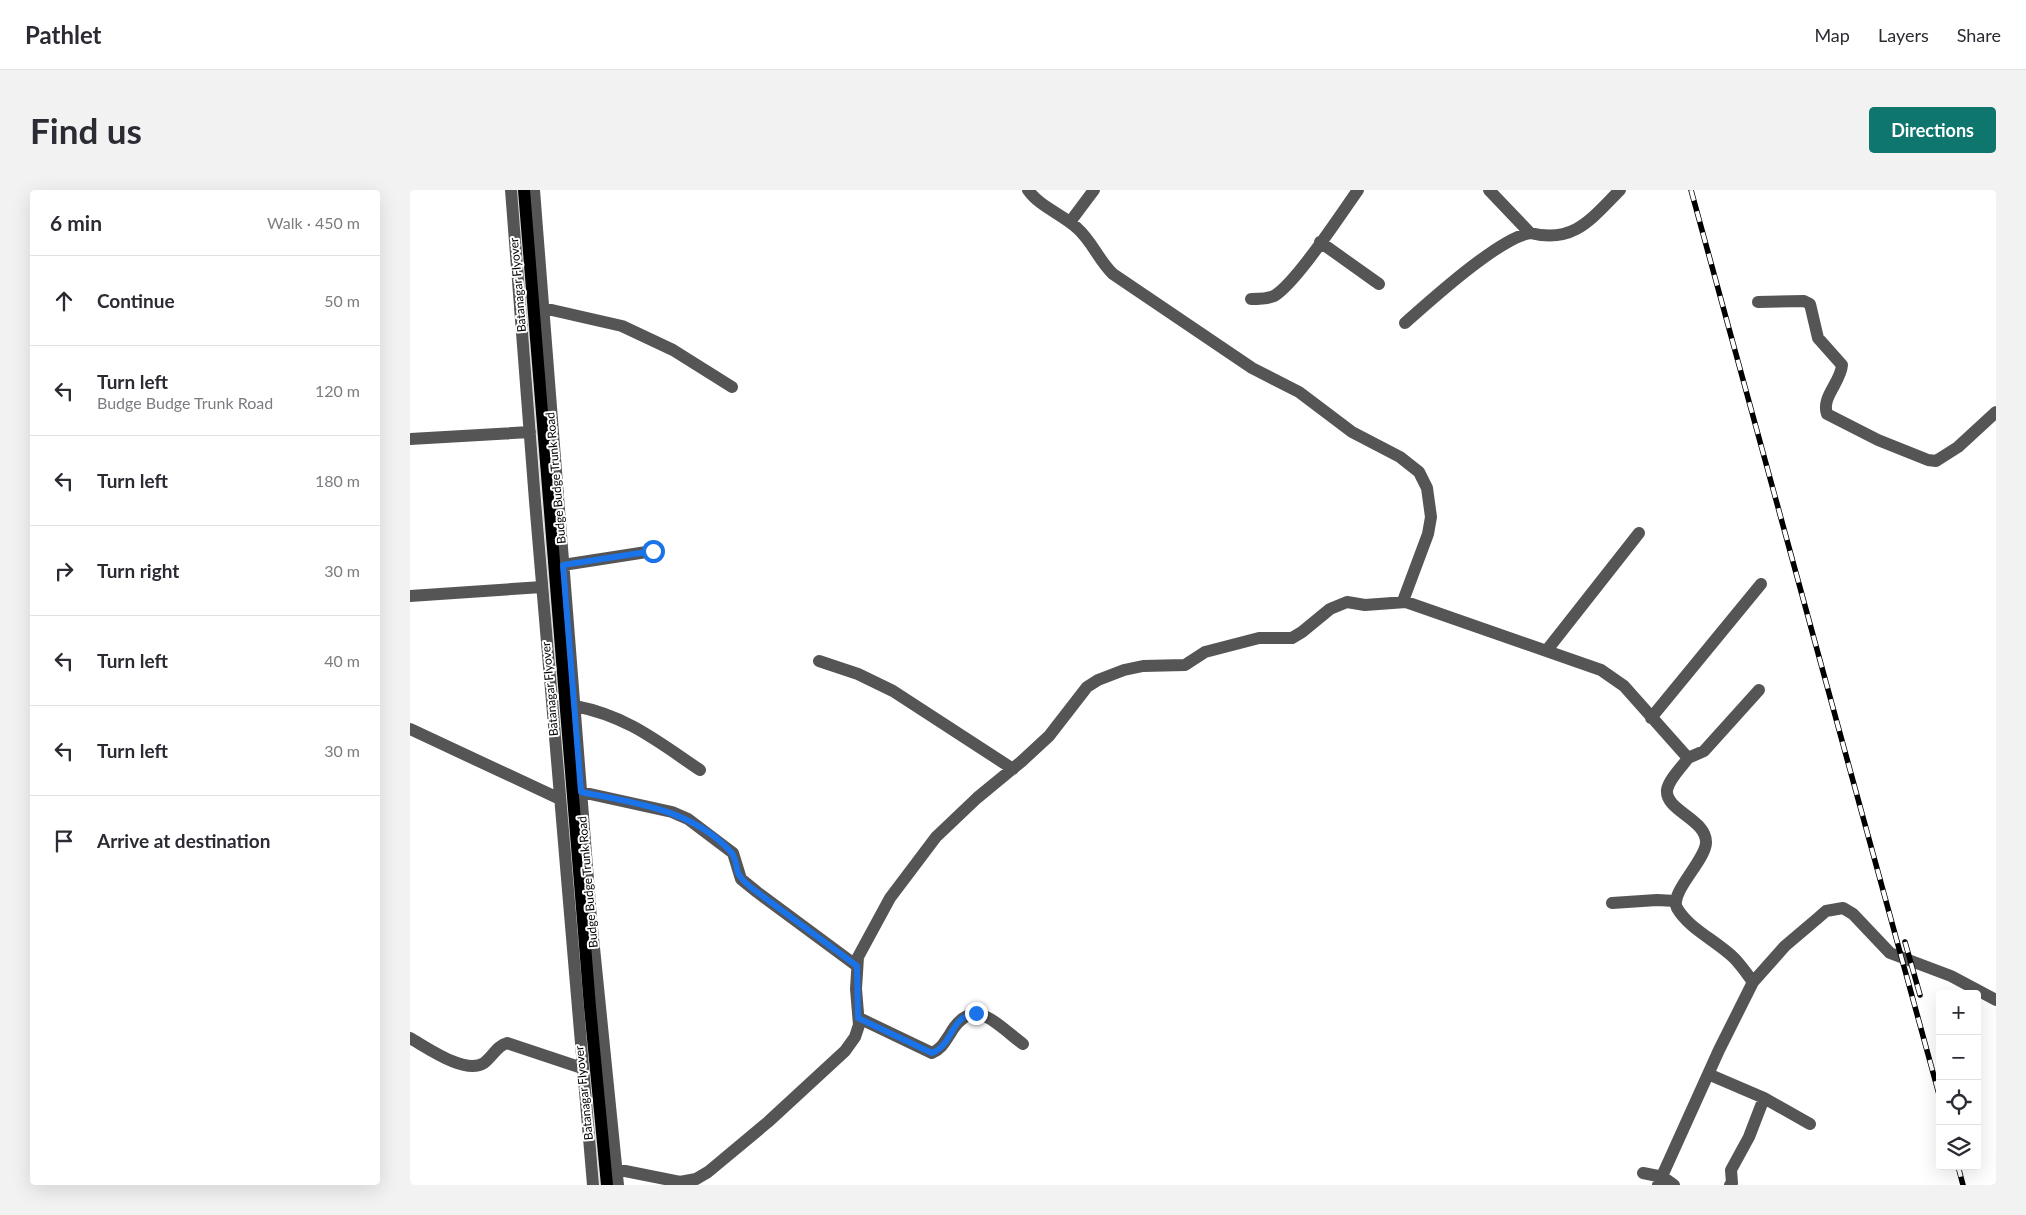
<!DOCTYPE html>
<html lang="en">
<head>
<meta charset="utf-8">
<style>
	:root { --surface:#fff; --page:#f2f2f3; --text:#2b2b33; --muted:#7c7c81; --line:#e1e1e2; --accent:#0f766e }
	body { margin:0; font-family:Lato,sans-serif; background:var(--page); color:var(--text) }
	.controls { position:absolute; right:15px; bottom:15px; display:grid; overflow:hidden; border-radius:5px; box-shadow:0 5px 20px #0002 }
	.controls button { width:45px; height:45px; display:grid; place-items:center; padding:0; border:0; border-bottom:1px solid var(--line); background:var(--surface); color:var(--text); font:25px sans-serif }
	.stop { position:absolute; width:15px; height:15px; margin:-11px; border:4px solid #1a73e8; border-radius:50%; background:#fff }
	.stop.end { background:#1a73e8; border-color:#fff; box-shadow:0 1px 5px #0008 }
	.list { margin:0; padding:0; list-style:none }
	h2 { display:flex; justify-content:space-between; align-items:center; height:65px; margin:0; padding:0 20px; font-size:21px }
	h2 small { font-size:16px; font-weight:400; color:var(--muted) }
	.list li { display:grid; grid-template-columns:32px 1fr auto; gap:15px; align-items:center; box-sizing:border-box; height:90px; padding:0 20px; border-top:1px solid var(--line) }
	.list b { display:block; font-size:19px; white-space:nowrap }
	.list p { margin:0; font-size:16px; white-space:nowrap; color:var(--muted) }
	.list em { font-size:16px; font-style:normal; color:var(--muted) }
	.icon { flex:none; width:28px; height:28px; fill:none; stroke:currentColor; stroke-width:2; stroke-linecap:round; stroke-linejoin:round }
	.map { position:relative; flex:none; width:1586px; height:995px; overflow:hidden; border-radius:5px }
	header { display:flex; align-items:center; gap:30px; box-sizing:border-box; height:70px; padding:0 25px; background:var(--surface); border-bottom:1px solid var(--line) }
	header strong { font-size:24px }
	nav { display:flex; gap:28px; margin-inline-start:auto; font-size:18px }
	.intro { display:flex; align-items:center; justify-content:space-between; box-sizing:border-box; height:120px; padding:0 30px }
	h1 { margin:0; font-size:35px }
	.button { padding:12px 22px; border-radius:5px; background:var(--accent); color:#fff; font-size:18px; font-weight:700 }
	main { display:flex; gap:30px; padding:0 30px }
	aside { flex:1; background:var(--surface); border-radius:5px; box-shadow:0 5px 20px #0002 }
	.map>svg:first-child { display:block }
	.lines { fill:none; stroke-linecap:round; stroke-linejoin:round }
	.major-casing { stroke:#dbdbdb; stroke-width:15 }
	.minor { stroke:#555; stroke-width:12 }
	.major { stroke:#000; stroke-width:12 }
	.rail-casing { stroke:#000; stroke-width:5.5 }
	.rail { stroke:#fff; stroke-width:4; stroke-dasharray:11; stroke-linecap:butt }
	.route { stroke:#1a73e8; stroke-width:6 }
	.labels { text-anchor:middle; stroke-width:4; stroke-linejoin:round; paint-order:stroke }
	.street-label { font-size:12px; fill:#000; stroke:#fff }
</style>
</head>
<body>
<header>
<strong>Pathlet</strong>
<nav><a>Map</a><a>Layers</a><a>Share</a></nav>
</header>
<div class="intro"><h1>Find us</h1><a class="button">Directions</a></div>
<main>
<aside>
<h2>6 min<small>Walk · 450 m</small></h2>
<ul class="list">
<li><svg class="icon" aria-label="ahead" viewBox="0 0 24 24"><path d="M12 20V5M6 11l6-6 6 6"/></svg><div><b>Continue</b></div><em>50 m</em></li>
<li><svg class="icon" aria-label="left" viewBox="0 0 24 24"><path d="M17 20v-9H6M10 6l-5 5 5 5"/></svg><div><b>Turn left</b><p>Budge Budge Trunk Road</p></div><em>120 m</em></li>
<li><svg class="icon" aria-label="left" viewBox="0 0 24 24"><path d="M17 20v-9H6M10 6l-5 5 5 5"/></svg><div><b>Turn left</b></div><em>180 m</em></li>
<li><svg class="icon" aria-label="right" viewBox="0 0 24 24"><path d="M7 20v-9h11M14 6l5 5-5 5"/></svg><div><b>Turn right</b></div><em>30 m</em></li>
<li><svg class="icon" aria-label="left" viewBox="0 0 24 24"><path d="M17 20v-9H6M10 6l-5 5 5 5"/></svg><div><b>Turn left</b></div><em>40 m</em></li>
<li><svg class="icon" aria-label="left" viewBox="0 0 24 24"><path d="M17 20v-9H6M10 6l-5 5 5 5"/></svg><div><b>Turn left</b></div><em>30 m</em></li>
<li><svg class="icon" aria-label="arrive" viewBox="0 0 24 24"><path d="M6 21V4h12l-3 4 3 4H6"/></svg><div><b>Arrive at destination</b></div></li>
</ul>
</aside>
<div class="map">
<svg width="1586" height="995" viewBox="0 0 1586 995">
	<rect width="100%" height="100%" fill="#fff"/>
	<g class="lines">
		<g class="major-casing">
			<path id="major" d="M114 0 180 817 197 995"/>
		</g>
		<path class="minor" d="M101 0 125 311 183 995
			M124 0 181 728 208 995
			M618 0C630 17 652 24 667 38 682 51 689 71 703 84L842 178 889 202 942 242 990 267 1009 282 1017 298 1021 327 1018 344 993 411
			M1079 0 1120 43C1164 54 1181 29 1210 0
			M660 32 684 0
			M910 52 969 94
			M841 109C849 109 857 109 864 106 886 93 931 24 948 0
			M1348 112 1394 111 1400 114 1408 148 1432 175C1431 192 1411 207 1417 224L1468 250 1518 270 1526 271 1548 257 1586 222
			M133 118 212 136 263 160 322 197
			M995 133C1020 111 1089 48 1120 43
			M0 249 120 242
			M153 375 243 361
			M0 406 132 397
			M1137 460 1229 343
			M409 471 448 484 483 501 603 579
			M165 516C217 526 247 551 290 580
			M1241 528 1351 394
			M0 539 150 609
			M1278 568 1294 561 1349 500
			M171 602 262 622 278 629 323 663 331 689 347 702 447 776
			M1202 713 1247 710 1266 711
			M449 828 522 863C532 858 534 853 540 844 563 804 586 834 613 854
			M0 848C18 858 55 885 74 873 82 867 88 855 97 853L172 878
			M1298 884 1354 908 1400 934
			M205 979 270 992 286 989 298 982 358 932 435 861 445 847 449 835 446 799 448 767 480 708 526 647 567 608 612 571 639 546 677 497 688 490 714 480 733 476 775 475 795 462 849 448H882L892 442 920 419 937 412 955 415 996 412 1191 480 1214 496 1278 568C1272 577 1259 589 1257 600 1255 621 1297 629 1296 653 1295 671 1259 703 1267 718 1279 739 1307 751 1324 768 1331 775 1337 784 1343 792
			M1233 983 1253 987 1264 995
			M1248 995 1309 860 1343 792 1375 756 1408 728 1416 721 1433 718 1443 724 1480 763 1541 786 1586 810
			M1320 995 1322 993 1321 980 1339 947 1354 908"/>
		<use href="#major" class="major"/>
		<g class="rail-casing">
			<path id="rail" d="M1281 0 1530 908
				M1495 752 1510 805
				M1548 976 1553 995"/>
		</g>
		<use href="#rail" class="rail"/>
	</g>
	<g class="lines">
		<path class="route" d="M243 361 153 375 171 602C224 613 282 619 321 662 326 668 326 676 328 683 332 691 340 697 347 702L447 776 448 828 522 863C544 854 539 827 566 823"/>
	</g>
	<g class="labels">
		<g class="street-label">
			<text transform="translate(108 95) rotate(-95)" y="4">Batanagar Flyover</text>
			<text transform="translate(146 288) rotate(-95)" y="4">Budge Budge Trunk Road</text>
			<text transform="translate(140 499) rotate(-95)" y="4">Batanagar Flyover</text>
			<text transform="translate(178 692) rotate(-95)" y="4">Budge Budge Trunk Road</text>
			<text transform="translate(174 903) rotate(-96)" y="4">Batanagar Flyover</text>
		</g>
	</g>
</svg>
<div class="controls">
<button>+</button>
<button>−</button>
<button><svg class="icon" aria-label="locate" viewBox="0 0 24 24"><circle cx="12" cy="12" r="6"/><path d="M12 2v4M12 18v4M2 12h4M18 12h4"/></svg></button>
<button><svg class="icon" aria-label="layers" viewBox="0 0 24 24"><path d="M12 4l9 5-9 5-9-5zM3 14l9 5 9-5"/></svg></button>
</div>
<div class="stop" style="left:243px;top:361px"></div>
<div class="stop end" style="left:566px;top:823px"></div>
</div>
</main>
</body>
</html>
